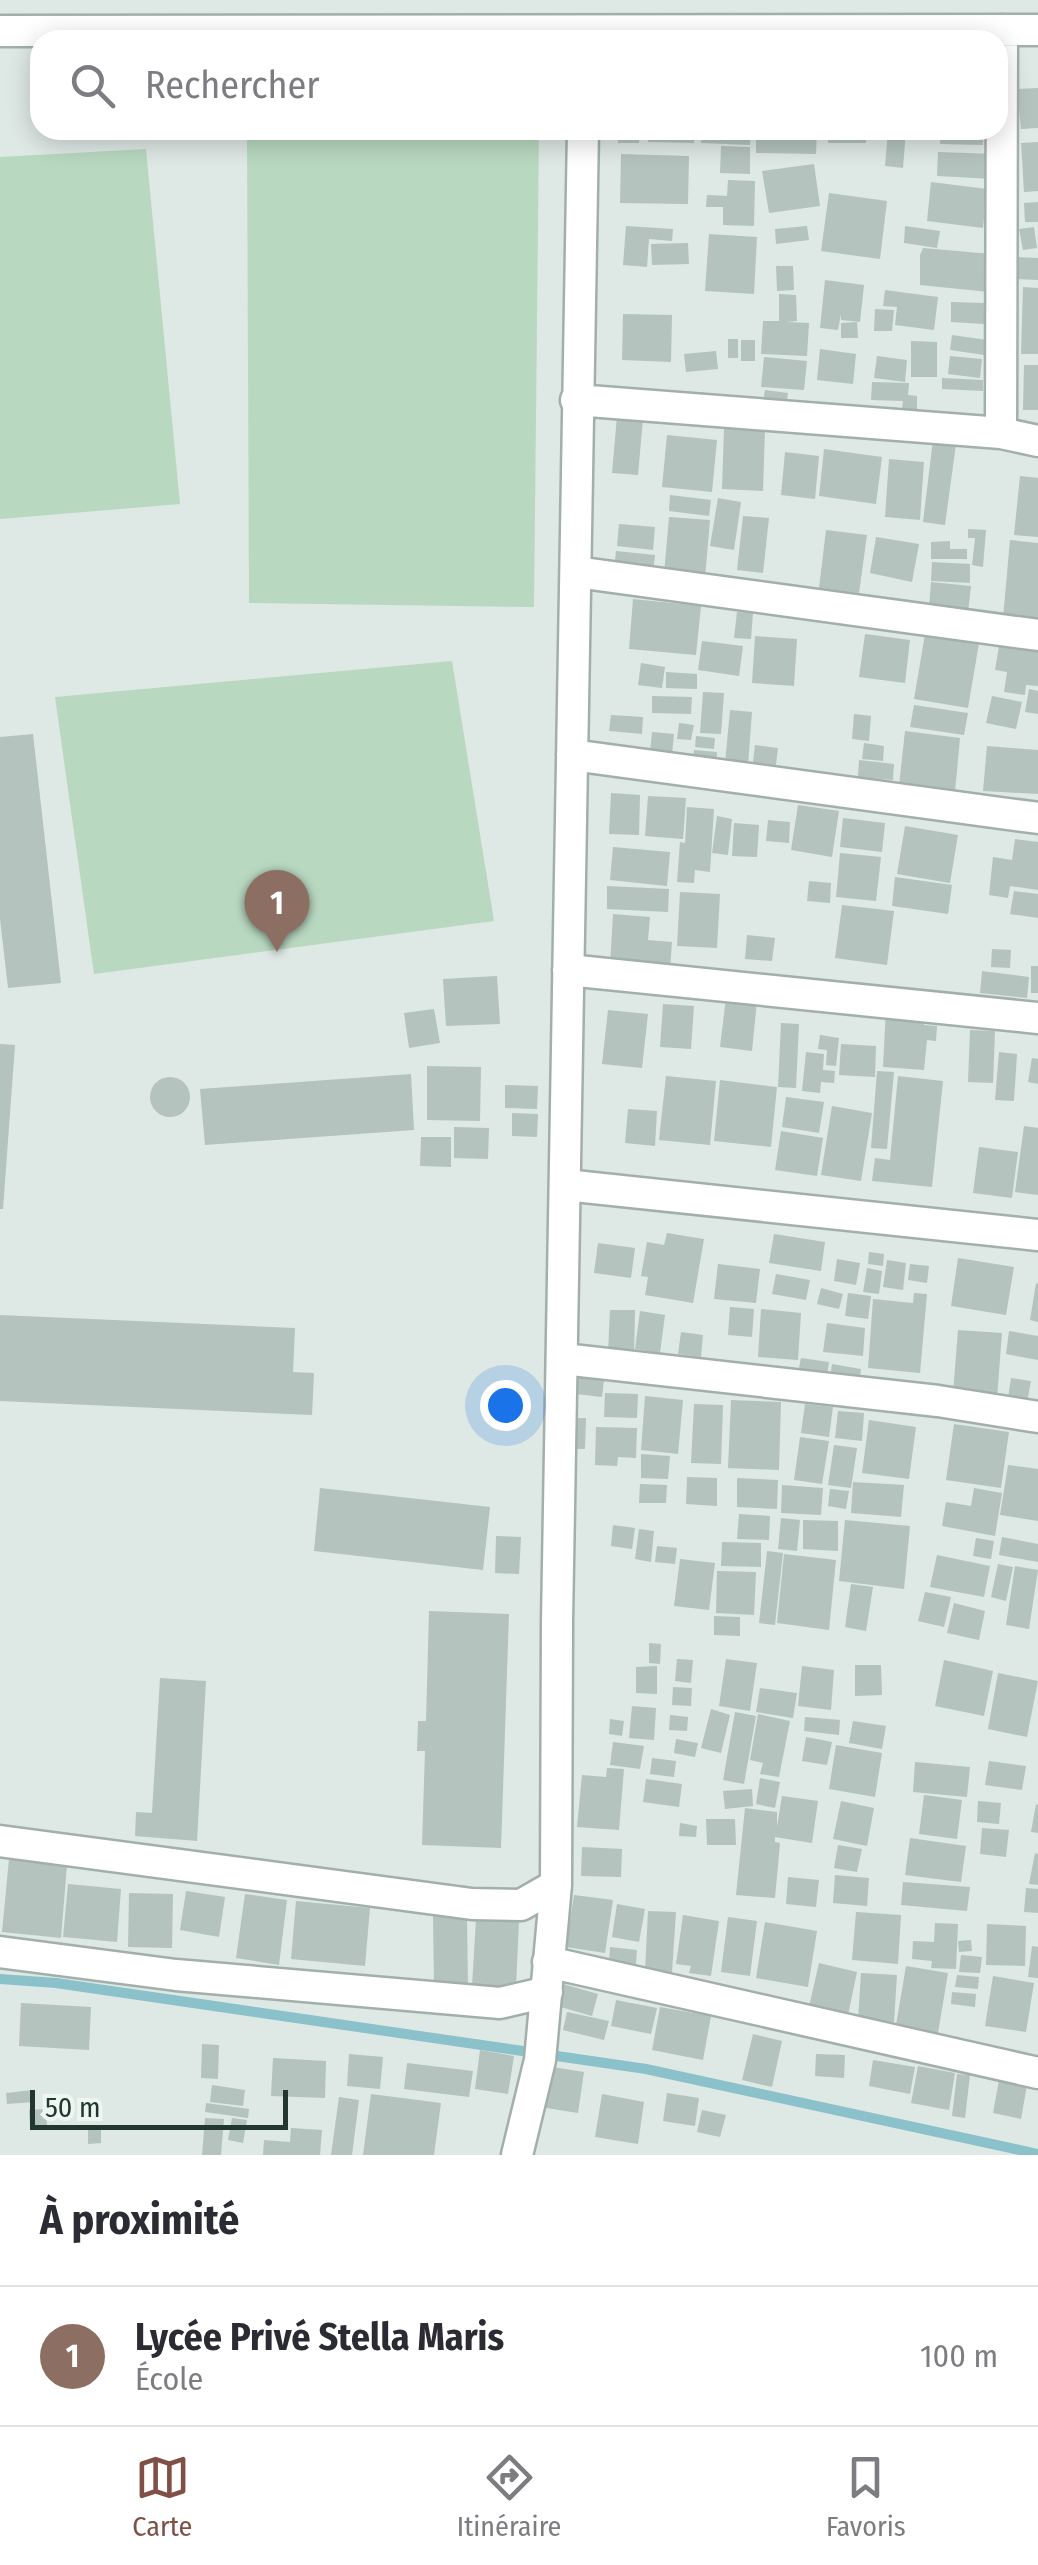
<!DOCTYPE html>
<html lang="fr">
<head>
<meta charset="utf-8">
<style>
	:root { --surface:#fff; --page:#f2f2f3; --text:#2b2b33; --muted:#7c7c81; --line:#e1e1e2; --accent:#805046 }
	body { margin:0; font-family:"Fira Sans Condensed",sans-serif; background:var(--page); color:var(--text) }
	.scale { position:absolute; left:30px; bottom:25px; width:258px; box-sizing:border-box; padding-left:10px; border:5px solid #213730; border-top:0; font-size:28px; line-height:35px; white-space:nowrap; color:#213730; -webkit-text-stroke:8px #eef6f2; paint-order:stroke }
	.you { position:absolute; left:505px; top:1405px; width:35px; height:35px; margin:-25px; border:8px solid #fff; border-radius:50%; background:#1a73e8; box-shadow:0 0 0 15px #1a73e833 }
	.badge { display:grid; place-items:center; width:65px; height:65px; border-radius:50%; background:var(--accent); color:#fff; font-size:32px; font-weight:700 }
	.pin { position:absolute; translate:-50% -82px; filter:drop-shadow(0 2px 5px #0008) }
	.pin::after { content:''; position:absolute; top:52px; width:35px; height:30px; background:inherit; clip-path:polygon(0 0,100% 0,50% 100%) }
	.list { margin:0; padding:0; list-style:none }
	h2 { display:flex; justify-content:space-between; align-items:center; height:130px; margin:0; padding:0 40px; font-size:42px }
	h2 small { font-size:32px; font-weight:400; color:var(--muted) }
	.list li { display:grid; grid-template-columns:65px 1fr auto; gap:30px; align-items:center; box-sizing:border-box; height:140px; padding:0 40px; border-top:2px solid var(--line) }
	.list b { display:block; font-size:38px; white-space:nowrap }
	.list p { margin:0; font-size:32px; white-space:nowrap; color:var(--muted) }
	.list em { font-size:32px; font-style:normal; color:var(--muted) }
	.icon { flex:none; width:55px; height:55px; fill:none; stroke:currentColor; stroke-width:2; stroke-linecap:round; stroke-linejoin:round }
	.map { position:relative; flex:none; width:1038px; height:2155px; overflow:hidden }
	.search { position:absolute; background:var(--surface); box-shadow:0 5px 25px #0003; left:30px; right:30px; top:30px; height:110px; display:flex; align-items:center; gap:25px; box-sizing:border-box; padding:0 35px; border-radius:30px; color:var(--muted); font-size:38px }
	.sheet { height:270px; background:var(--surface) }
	nav { display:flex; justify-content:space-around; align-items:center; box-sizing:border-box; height:140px; border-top:2px solid var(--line); background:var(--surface); font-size:28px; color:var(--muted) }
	nav a { display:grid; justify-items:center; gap:5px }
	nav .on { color:var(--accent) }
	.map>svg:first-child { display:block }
	.pitch { fill:#b8d8c0 }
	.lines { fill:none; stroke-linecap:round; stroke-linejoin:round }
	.stream { stroke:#8ac1ca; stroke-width:10 }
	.building { fill:#b4c3bd }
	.street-casing { stroke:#a2afaa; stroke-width:35 }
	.street { stroke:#fff; stroke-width:30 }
</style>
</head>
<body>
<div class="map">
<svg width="1038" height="2155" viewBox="0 0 1038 2155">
	<rect width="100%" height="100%" fill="#dee8e4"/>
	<path class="pitch" d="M247 130H539L534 607 249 603Z
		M146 149 180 504 0 519V157Z
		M452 661 494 921 94 974 55 697Z"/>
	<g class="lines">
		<path class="stream" d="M0 1979 56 1983 646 2069 1038 2154"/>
	</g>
	<path class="building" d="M1038 88V128L1021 129 1017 89Z
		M618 130H640L639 143H618Z
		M648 130H694V143L648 142Z
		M702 130H751L750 145 701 143Z
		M756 130H817L816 154 756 153Z
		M828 130H866V143H828Z
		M888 130H906L903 168 885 166Z
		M941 130H984L983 145 940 144Z
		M1038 142V191L1024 192 1021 143Z
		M721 146 750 147V174L720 173Z
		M938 152 995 154 993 179 937 176Z
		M621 154 689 156 688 204 620 203Z
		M814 164 820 206 769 213 762 171Z
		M728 180 755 181 754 226 723 225V207H706L707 195 727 196Z
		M931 182 987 189 983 228 927 221Z
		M829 193 887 201 880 259 821 251Z
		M1038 202V222H1025L1024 203Z
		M626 226 673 229 672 241 649 239 647 267 623 265Z
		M807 226 809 240 776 244 775 229Z
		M905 226 940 231 937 248 904 243Z
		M1034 227 1037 248 1023 250 1019 229Z
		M709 234 757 237 754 294 705 291Z
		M688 243 689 264 652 265 651 244Z
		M923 248 991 254 989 292 920 285V255Z
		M1014 257 1038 258V280L1013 279Z
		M776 266H793L794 290 777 291Z
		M825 280 864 285 860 322 841 320V314L838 330 820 328Z
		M1023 287 1038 288V354H1021Z
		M885 290 938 297 934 330 895 325 897 307 883 306Z
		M779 294 796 295 797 321 786 322 809 323 807 356 761 354 763 321H779Z
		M951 302 985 303 984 324 951 322Z
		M875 309 894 310 892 331H874Z
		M623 314 672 315 671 362 622 360Z
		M857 322 858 338H841V323Z
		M952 335 994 341 991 356 950 350Z
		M728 339H738V358H728Z
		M741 340H755V361H741Z
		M911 341 937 342V377H911Z
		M820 349 856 354 853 384 817 380Z
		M716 351 718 369 686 372 684 354Z
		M877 356 907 360 905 382 874 378Z
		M950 356 982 359 980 378 948 374Z
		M764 357 807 361 804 390 761 387Z
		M1024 365H1038V410H1023Z
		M942 378 983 380V391L942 389Z
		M872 382 909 383 908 395 917 396V411L902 410 903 401 871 400Z
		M765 390 788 393 786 405 763 402Z
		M617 416 643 419 638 475 612 473Z
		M724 428 765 429 763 491 722 489Z
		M667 435 717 440 712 492 662 487Z
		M933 440 956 444 945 525 923 522Z
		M824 449 882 457 876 504 819 496Z
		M785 452 819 456 815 499 781 495Z
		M889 459 924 462 920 520 885 517Z
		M1020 476 1038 478V537L1014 535Z
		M670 495 711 500 709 516 669 511Z
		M718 498 741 502 734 550 710 546Z
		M743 516 769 518 763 573 737 570Z
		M669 517 710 520 705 578 664 574Z
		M619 524 655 527 653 550 617 546Z
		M968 529 986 530 983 567 972 565 975 538H968Z
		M826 530 867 535 859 593 819 588Z
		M876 537 919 544 912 582 870 573Z
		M1010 540 1038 543V621L1003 618Z
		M950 541V549H967V559H931V542Z
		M616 551 655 555 653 573 614 570Z
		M932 562 970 564V583L931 581Z
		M931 582 971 586 968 612 929 608Z
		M633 599 701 606 696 655 629 649Z
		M737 612 753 613 751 639 734 638Z
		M865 634 910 640 905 683 859 677Z
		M925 634 979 643 968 708 914 699Z
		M755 636 797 639 794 686 752 683Z
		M1000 640 1038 646V686L1026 685 1025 695 1004 692 1007 672 995 670Z
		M702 641 743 646 739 676 698 670Z
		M641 663 665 667 662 688 638 685Z
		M666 672 697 674V689L666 688Z
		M1029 689 1038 691V714L1025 712Z
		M703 692 724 693 721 734 700 733Z
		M652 696 692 697 691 714 652 713Z
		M992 696 1022 702 1016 729 986 723Z
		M914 705 968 713 964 735 910 727Z
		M730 710 752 712 748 765 725 763Z
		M854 714 871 716 869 741 852 739Z
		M611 715 643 717 642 734 609 731Z
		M679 723 694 725 691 740 677 739Z
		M905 731 960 738 955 792 899 786Z
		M652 732 674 734 671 764 649 762Z
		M33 734 61 983 8 988 0 919V737Z
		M696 736 715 738 714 749 695 747Z
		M864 743 884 746 883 761 862 759Z
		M755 745 778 748 775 773 752 770Z
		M987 746 1038 750V794L983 791Z
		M694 750 717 752 716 769 692 768Z
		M859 760 894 764 893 780 858 777Z
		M611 793 640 795 639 835 609 834Z
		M648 796 686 798 683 839 645 836Z
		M798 805 839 811 832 857 791 850Z
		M687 807 714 809 710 872 695 870 694 883 677 882 680 842 685 843Z
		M717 816 732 819 728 855 712 853Z
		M843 818 885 823 882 852 840 847Z
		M768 820 790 822 789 843 766 841Z
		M734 823 759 825 757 857 732 856Z
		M905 826 958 835 950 883 897 874Z
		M1015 839 1038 842V890L1010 886 1008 898 989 895 993 857 1012 860Z
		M613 847 670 852 667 886 610 880Z
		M840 853 881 857 876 901 836 897Z
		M895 877 952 885 948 914 892 906Z
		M809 881 831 883 830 903 807 901Z
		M607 886 669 889 668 912 607 909Z
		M1014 891 1038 894V918L1010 914Z
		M680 892 720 894 717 948 677 946Z
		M842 905 894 911 887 965 835 958Z
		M613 914 650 917 648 940 672 942 670 970 610 966Z
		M747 935 775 938 772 961 745 959Z
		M992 949 1011 950 1010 968 991 967Z
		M1031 966H1038V993H1031Z
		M982 971 1029 977 1027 998 980 993Z
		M497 976 500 1024 446 1026 443 979Z
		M726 998 757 1001 752 1051 720 1047Z
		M663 1004 694 1006 691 1049 660 1047Z
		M886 1008 925 1010 924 1025 937 1026 936 1041 927 1040 924 1070 883 1067Z
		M434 1009 440 1043 409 1048 404 1013Z
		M608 1010 648 1014 642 1068 602 1064Z
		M781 1023 799 1024 796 1088 778 1087Z
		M970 1030 995 1031 993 1083 968 1082Z
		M820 1035 839 1038 836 1066 826 1065 827 1050 818 1049Z
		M0 1044 15 1045 3 1209H0Z
		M841 1044 876 1046 875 1077 839 1075Z
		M806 1052 824 1054 823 1070 835 1071 834 1083 821 1082 820 1093 802 1091Z
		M999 1052 1017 1054 1014 1101 995 1100Z
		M1032 1058 1038 1059V1084L1028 1082Z
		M427 1066 481 1067 480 1121 427 1120Z
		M877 1071 894 1072 887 1149 871 1148Z
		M411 1074 414 1130 205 1145 200 1089Z
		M666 1076 716 1081 710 1145 659 1140Z
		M898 1076 943 1081 932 1187 872 1181 875 1158 890 1160Z
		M150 1097a20 20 0 1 1 40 0a20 20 0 1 1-40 0Z
		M720 1080 777 1087 771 1147 714 1141Z
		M505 1085 538 1086 537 1109 505 1108Z
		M786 1097 824 1102 819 1133 782 1127Z
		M832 1106 872 1113 861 1181 821 1175Z
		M628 1109 657 1111 655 1146 625 1143Z
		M512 1113 538 1114 537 1137 512 1136Z
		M1024 1126 1038 1128V1195L1015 1192Z
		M454 1127 489 1128 488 1159 454 1158Z
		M781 1131 823 1138 817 1176 775 1170Z
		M421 1137H451V1167L420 1166Z
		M979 1147 1018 1152 1012 1198 973 1193Z
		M667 1233 704 1239 693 1303 645 1295 648 1277 641 1276 647 1242 664 1245Z
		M774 1234 825 1242 821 1271 769 1263Z
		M598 1243 635 1248 631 1278 594 1273Z
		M869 1252 884 1254 883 1266 868 1264Z
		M958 1258 1014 1267 1006 1315 951 1306Z
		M837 1259 860 1263 856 1285 834 1281Z
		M887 1260 906 1263 903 1290 883 1287Z
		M718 1264 760 1269 756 1303 714 1299Z
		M910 1264 929 1266 927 1283 908 1280Z
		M867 1268 882 1271 879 1294 863 1292Z
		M776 1274 810 1280 806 1300 772 1294Z
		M1036 1283 1038 1284V1322L1030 1320Z
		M821 1288 843 1294 839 1309 817 1304Z
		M848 1293 871 1296 868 1319 845 1316Z
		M914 1293 927 1294 920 1373 868 1368 873 1299 913 1303Z
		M730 1307 754 1309 752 1337 728 1335Z
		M761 1309 801 1313 798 1360 758 1357Z
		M610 1310H635L634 1354 608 1353Z
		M640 1311 665 1315 660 1353 635 1349Z
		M0 1315 295 1328 293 1372 314 1373 312 1415 0 1401Z
		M827 1323 865 1328 863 1356 823 1352Z
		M958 1330 1002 1333 997 1398 953 1394Z
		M1009 1331 1038 1336V1360L1006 1354Z
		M681 1332 703 1335 701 1357 678 1354Z
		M801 1358 829 1362 826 1383 797 1378Z
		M832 1364 861 1369 858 1390 829 1385Z
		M578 1376 604 1380 602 1397 576 1394Z
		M1011 1378 1031 1381 1026 1408 1007 1404Z
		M605 1393 638 1394 637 1418 604 1417Z
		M645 1396 683 1400 678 1454 641 1450Z
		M731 1400 781 1402 779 1470 728 1468Z
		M694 1404 723 1405 721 1464 691 1463Z
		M805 1404 833 1407 829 1437 801 1433Z
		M838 1411 864 1413 862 1441 835 1438Z
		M567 1418H586L585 1449H566Z
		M869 1420 916 1427 909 1479 862 1473Z
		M954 1424 1009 1432 1001 1488 946 1480Z
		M596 1427 637 1428 636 1458 618 1457 617 1466 595 1465Z
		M800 1437 829 1441 822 1484 794 1480Z
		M834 1445 857 1448 851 1488 828 1485Z
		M641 1454 670 1456 668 1479 641 1478Z
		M1008 1465 1038 1469V1521L1000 1515Z
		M687 1477 717 1478V1506L686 1504Z
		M737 1478 778 1480 777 1509 737 1507Z
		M853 1482 904 1485 901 1517 851 1513Z
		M640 1484 667 1485 666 1503H639Z
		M782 1485 823 1488 821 1515 781 1513Z
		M320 1488 490 1507 483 1570 314 1551Z
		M974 1488 1002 1493 995 1536 942 1526 946 1502 971 1506Z
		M830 1489 849 1491 846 1509 828 1506Z
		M739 1514 770 1516 769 1540 737 1539Z
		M781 1518 800 1520 797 1551 778 1549Z
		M803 1520 838 1521V1551L803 1549Z
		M845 1520 910 1526 904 1589 839 1581Z
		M613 1525 635 1528 632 1549 611 1546Z
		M639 1529 654 1531 651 1562 635 1559Z
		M496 1536 521 1537 519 1574 495 1573Z
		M1002 1537 1038 1544V1562L999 1555Z
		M976 1538 994 1541 991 1559 973 1556Z
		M722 1542 761 1543V1567L721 1566Z
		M657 1546 677 1548 675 1564 655 1562Z
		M767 1551 783 1553 775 1625 759 1623Z
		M784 1554 836 1560 829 1630 777 1623Z
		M937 1555 990 1566 984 1597 930 1587Z
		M680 1559 715 1563 709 1610 674 1606Z
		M998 1564 1013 1567 1006 1601 991 1597Z
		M1015 1566 1038 1570 1029 1629 1006 1625Z
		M717 1571 756 1572 754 1615 716 1613Z
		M851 1584 873 1587 866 1631 845 1627Z
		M925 1592 951 1597 944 1627 918 1621Z
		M954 1603 985 1611 979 1640 947 1633Z
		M429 1611 509 1614 501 1848 422 1845 425 1751H417L418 1721H426Z
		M714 1616 740 1617V1636L714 1635Z
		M649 1643 661 1644 660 1664 649 1663Z
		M677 1659 693 1660 691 1683 675 1681Z
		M726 1659 757 1663 750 1711 719 1706Z
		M944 1660 993 1671 984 1716 935 1706Z
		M855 1665H881L882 1695 855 1696Z
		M657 1666V1694L636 1693V1667Z
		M802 1666 834 1670 831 1710 798 1706Z
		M998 1673 1038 1681 1027 1737 988 1729Z
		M160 1678 206 1681 197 1841 135 1836 136 1812 152 1813Z
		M673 1687 692 1688 691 1706 672 1705Z
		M760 1688 797 1693 793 1718 756 1712Z
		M632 1706 656 1708 654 1740 629 1738Z
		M711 1709 730 1715 721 1753 701 1748Z
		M735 1712 756 1716 744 1784 723 1780Z
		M758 1714 790 1721 779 1777 760 1774 763 1763 750 1760Z
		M670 1715 688 1717 687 1731 669 1730Z
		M805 1717 840 1720 839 1735 804 1731Z
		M610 1719 624 1721 622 1736 609 1734Z
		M853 1721 886 1726 882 1749 849 1743Z
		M806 1737 832 1742 827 1765 802 1761Z
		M676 1739 698 1743 695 1757 674 1753Z
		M613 1742 644 1746 640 1769 610 1765Z
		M836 1745 882 1753 875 1797 829 1789Z
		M652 1758 676 1761 674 1777 650 1774Z
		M989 1761 1026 1766 1022 1790 985 1785Z
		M915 1762 970 1767 967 1797 913 1792Z
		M607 1768 624 1769 619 1830 577 1827 582 1775 606 1777Z
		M760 1778 780 1782 775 1808 756 1804Z
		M646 1779 682 1784 679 1807 643 1802Z
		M752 1789 753 1806 725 1809 723 1791Z
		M924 1795 962 1800 957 1839 919 1834Z
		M782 1796 818 1801 812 1843 775 1837V1842L780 1843 775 1898 736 1895 745 1808 777 1812V1827Z
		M841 1801 874 1808 867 1846 833 1839Z
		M978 1801 1001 1803 999 1824 977 1822Z
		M1036 1804 1038 1805V1833L1031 1832Z
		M706 1819H735L736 1845H707Z
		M680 1823 697 1826 696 1837 679 1836Z
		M982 1828 1009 1830 1006 1857 980 1854Z
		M910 1838 966 1846 961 1882 905 1875Z
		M838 1845 862 1849 857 1872 834 1868Z
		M582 1847 622 1849 621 1877 581 1876Z
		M1035 1853 1038 1854V1885L1029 1884Z
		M9 1859 67 1865 61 1938 2 1932Z
		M835 1875 869 1878 867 1906 833 1903Z
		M788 1877 819 1880 816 1907 786 1904Z
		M903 1882 970 1887 967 1911 901 1905Z
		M68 1884 121 1889 117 1942 63 1937Z
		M1026 1888 1038 1889V1913L1024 1912Z
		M186 1891 225 1897 219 1937 180 1930Z
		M129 1893 173 1894 172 1948 128 1947Z
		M245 1894 287 1900 279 1965 236 1958Z
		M574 1895 613 1900 605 1953 566 1947Z
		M296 1901 370 1908 365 1966 291 1959Z
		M617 1904 645 1909 639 1942 612 1937Z
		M648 1911 676 1912 672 1972 645 1971Z
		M856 1912 901 1915 898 1964 852 1960Z
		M683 1915 719 1921 711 1976 689 1973 691 1966 676 1964Z
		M433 1916H467L468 1989H434Z
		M728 1917 757 1921 750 1976 721 1972Z
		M476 1919 519 1921 516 1988 472 1986Z
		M765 1922 817 1931 808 1987 756 1978Z
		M935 1923 958 1924 956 1969 931 1968 932 1961 912 1959 913 1941 934 1942Z
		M987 1924 1026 1926 1025 1966 986 1965Z
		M971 1940 972 1951 959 1952 958 1941Z
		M1032 1946 1038 1947V1978L1028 1977Z
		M610 1947 637 1950 636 1964 609 1962Z
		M961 1955 982 1957 980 1973 959 1972Z
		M819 1963 857 1972 847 2020 808 2011Z
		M906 1966 948 1973 938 2033 896 2025Z
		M861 1973 897 1975 894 2022 858 2020Z
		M957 1975 979 1977 978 1989 955 1987Z
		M993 1976 1034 1983 1026 2032 985 2026Z
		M563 1984 598 1994 592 2016 557 2006Z
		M952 1992 976 1994 975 2007 951 2004Z
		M616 2000 657 2008 651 2034 611 2026Z
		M21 2003 91 2007 89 2050 19 2046Z
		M660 2007 711 2016 703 2060 652 2050Z
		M567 2012 609 2021 604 2040 563 2030Z
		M753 2034 782 2041 772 2087 742 2080Z
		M202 2044 219 2045 218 2079 201 2078Z
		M480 2050 514 2056 508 2094 475 2089Z
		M349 2054 383 2057 380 2089 347 2086Z
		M816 2054 845 2055 844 2078 815 2076Z
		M273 2058 326 2061 325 2098 271 2096Z
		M873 2060 915 2067 910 2094 869 2086Z
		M407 2063 473 2071 469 2097 404 2089Z
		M546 2066 584 2072 578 2113 540 2107Z
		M918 2066 955 2073 949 2110 911 2103Z
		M957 2074 970 2075 965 2118 952 2116Z
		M999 2080 1027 2085 1021 2119 993 2113Z
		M212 2085 245 2090 243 2106 210 2102Z
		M33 2090 34 2102 7 2104 6 2093Z
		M667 2093 699 2098 695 2126 663 2121Z
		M371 2094 441 2103 434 2155H363Z
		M602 2094 644 2102 638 2144 595 2137Z
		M339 2097 359 2100 352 2155H331Z
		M206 2103 249 2109 248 2118 205 2112Z
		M46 2109 47 2126H30L29 2110Z
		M702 2110 726 2115 720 2137 697 2132Z
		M205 2118 224 2119 221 2155H202Z
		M232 2118 247 2120 243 2143 228 2140Z
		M88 2125H101V2143L88 2144Z
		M291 2128 322 2130 320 2155H263L264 2140 290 2142Z"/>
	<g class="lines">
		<g class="street-casing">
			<path id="street" d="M0 31 1038 30
				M576 400 1001 433 1038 441
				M1001 433 1002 30
				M576 572 1038 635
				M572 755 1038 818
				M568 970 1038 1018
				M565 1185 1038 1235
				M563 1359 938 1401 1038 1417
				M0 1841 472 1904 521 1905 556 1885
				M0 1952 176 1975 500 2003 547 1992
				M548 1962 1038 2073
				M517 2155 540 2060 556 1885 557 1622 583 130"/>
		</g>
		<use href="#street" class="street"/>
	</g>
</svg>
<div class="scale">50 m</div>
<div class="you"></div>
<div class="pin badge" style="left:277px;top:952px;background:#8d6e63">1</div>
<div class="search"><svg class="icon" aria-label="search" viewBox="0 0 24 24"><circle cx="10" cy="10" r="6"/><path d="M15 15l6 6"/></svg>Rechercher</div>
</div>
<section class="sheet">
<h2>À proximité<small></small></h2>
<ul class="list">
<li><span class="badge" style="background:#8d6e63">1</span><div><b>Lycée Privé Stella Maris</b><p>École</p></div><em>100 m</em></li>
</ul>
</section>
<nav>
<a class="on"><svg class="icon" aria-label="map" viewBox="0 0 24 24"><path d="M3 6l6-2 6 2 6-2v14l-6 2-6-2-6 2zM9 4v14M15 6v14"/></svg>Carte</a>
<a><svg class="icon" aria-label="directions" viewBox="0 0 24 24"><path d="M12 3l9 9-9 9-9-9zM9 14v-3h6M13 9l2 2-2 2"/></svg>Itinéraire</a>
<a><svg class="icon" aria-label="saved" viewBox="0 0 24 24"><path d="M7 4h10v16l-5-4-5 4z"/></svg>Favoris</a>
</nav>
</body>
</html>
